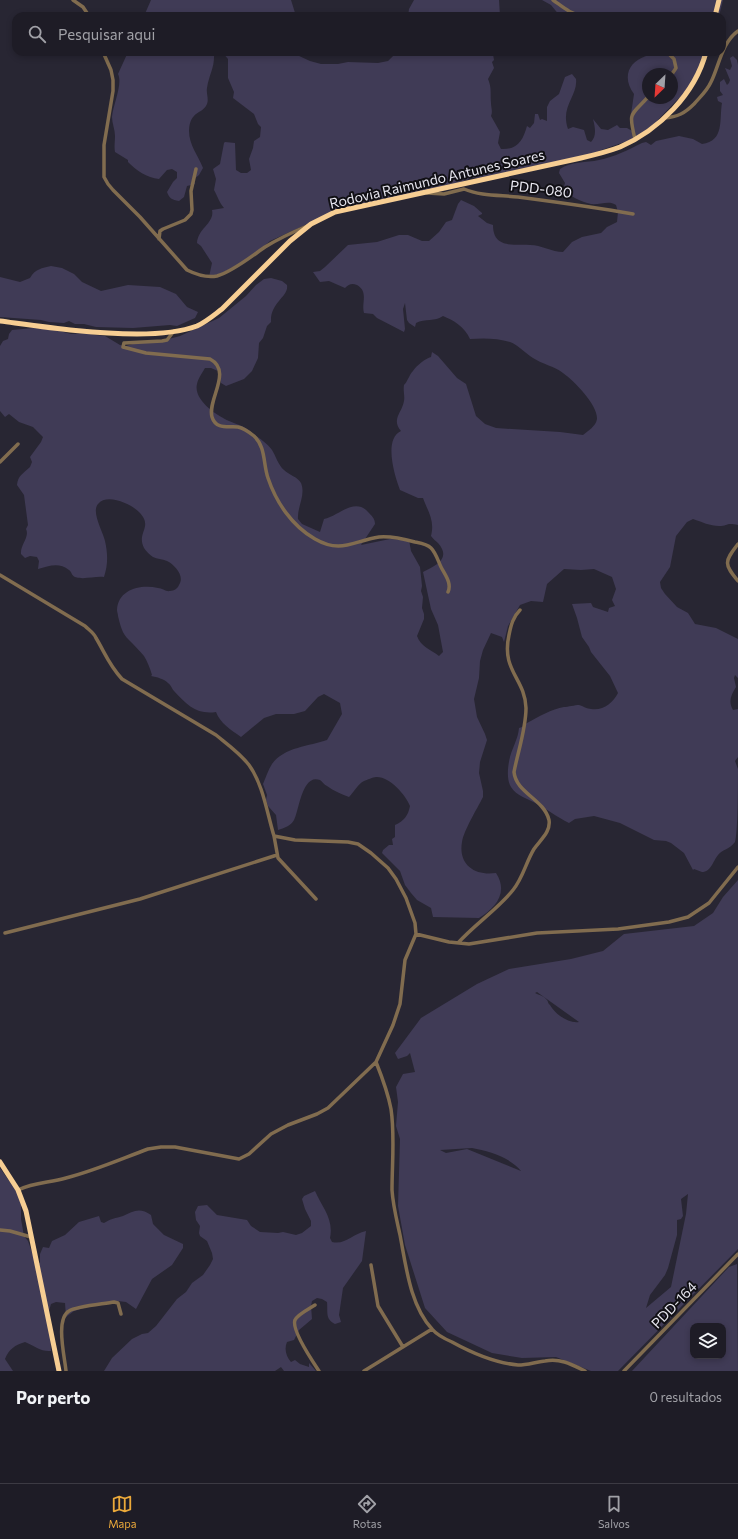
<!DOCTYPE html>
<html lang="pt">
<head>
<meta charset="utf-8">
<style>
	:root { --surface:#1e1c26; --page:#2b2932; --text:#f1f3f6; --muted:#a1a1a7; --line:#3c3a43; --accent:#eba93a }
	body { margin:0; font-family:Commissioner,sans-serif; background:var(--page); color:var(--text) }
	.controls { position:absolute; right:12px; bottom:12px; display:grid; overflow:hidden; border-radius:8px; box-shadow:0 2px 6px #0003 }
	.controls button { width:36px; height:36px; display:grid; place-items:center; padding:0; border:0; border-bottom:1px solid var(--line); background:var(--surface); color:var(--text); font:20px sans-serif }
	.compass { position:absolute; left:642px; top:68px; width:36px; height:36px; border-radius:50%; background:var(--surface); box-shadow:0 2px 6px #0003; rotate:205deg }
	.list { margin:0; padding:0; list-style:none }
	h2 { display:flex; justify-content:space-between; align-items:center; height:52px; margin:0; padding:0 16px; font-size:17px }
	h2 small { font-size:13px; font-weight:400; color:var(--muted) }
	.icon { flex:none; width:22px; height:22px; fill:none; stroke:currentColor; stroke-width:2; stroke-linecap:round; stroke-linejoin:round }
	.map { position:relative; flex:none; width:738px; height:1371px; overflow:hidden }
	.search { position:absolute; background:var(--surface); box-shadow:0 2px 6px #0003; left:12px; right:12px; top:12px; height:44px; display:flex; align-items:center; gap:10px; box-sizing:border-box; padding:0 14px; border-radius:12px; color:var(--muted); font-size:15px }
	.sheet { height:112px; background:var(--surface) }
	nav { display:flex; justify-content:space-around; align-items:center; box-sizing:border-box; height:56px; border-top:1px solid var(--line); background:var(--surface); font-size:11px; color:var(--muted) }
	nav a { display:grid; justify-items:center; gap:2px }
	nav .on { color:var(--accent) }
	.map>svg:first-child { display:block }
	.green { fill:#403b56; fill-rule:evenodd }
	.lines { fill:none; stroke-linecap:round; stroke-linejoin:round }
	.minor { stroke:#816c4f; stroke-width:3.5 }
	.highway { stroke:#f7ce93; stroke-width:5 }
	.labels { text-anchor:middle; stroke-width:4; stroke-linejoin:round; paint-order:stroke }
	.street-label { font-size:14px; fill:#e7e6ef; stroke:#111015 }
</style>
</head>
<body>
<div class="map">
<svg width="738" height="1371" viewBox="0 0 738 1371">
	<rect width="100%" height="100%" fill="#282633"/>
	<path class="green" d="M151 0H291L296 16H144Z
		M414 0H499L500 16H408L409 9Z
		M542 0H723L719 16H560L551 5Z
		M128 52H214C215 68 209 74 207 88 206 93 209 99 207 104 202 115 190 110 189 131 189 145 198 155 203 168L199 175 194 179 195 184 187 186 184 197 179 201C172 200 169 198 167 192L173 182 177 178V172L172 169 167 170 159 179C147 178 136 170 128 162V160L115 152C114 146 115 142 115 136 115 130 112 123 112 117 113 105 123 84 118 74Z
		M222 52H297V55L310 61 321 64H338L348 62 378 63 388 61 397 52H498L493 54 494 60 492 62 494 68 488 79C492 89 490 92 491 103 491 108 493 111 491 116L500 132 498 143 501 149C518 150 523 140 527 126L530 128 534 123 535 114H538L540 120 542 119 547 121V107L550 101 559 94 565 77 572 74 576 79C578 96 560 106 568 129L573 127 584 130 587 140 591 142C597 136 595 127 593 119L601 129 608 130 617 125 620 128H627L634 132 630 121 634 94C622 78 628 62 646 56V52H709C704 66 692 93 678 99L653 125 633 139 590 154 481 178H471L453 185 325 216 270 241 253 256 213 278 209 277 212 263 201 246 197 243C198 228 215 223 212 210L224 208C219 202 218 197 214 190L216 179 213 169 220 164 224 143 225 142 235 143 236 170 241 173H247L251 170 249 159 253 148 254 141 260 137 261 127 258 124 254 114 233 98 234 92 228 78V59ZM648 74H672V98H648Z
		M733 56 737 60 738 65V525C726 522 728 526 719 526 710 526 702 522 693 519L687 522 676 536 670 567 660 582 661 588 665 594 677 607 688 613 695 624 716 628 738 639V678L735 675 734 678 736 687C731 695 728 701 733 710L738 709V757L735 761 738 769C738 784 738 832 735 842 729 850 723 849 718 855 713 861 711 872 702 872L694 869 693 870 684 853 671 843 666 841 654 840 620 823 594 816 575 819 569 823C557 817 548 810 537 804 529 799 516 796 511 787 506 779 508 765 510 757 513 746 518 739 519 728 524 727 524 725 527 723 538 717 552 709 564 707 568 707 575 705 579 705 583 706 587 709 591 709 603 711 613 703 618 693L610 676 591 652 589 647 582 637 577 618 572 604 591 603 593 607 608 612 609 608 615 606 612 600 616 589 612 577 594 569 581 570 564 569 547 584 543 602 531 601 520 605 508 626 504 642 502 637 491 633 483 650 480 661 479 678 474 699 477 717 485 734 487 740 480 762 479 773 483 791V797C477 809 464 830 462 842 458 865 475 876 496 873 509 893 495 908 479 918L433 917 431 908 417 900 411 893 405 885 400 871 382 853 383 850 389 845H393L392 839 395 837V825C404 821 408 816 410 806 406 795 389 776 376 777 373 777 367 780 364 781 358 784 354 792 349 797 341 794 334 791 327 786 324 785 322 781 320 780 302 773 299 811 294 820 291 826 284 828 278 830L276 815 268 806 266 800 267 795 263 784C266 777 268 770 272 764 284 747 310 746 327 740L342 714 340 703 324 694 318 697 305 711 294 714H276L264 718 241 737C231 730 220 723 216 712 197 715 187 705 174 691 172 689 171 685 168 683 164 679 157 677 151 676L152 675C150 668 147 661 144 656 139 650 134 645 129 640 122 634 120 624 118 616 118 614 117 612 117 610 118 589 141 584 158 588 162 588 166 592 170 591 174 591 178 588 179 585 185 576 175 565 167 561 162 559 157 559 153 557 150 555 146 551 144 548 136 532 154 527 139 512 131 504 107 493 98 504 91 512 103 532 105 541 108 554 108 565 104 577 94 576 84 580 75 577 71 575 72 572 69 570 59 562 49 566 38 569L39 561 37 557 30 556 25 558 21 554C20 545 30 537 26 529L28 525 24 495 17 485C18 475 23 474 30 467L32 462 30 457 41 442 43 437 33 427 19 422 9 414 5 417 0 411V346L3 341 8 339 9 334 12 330 33 328 56 330 71 334 86 333 95 335 105 336 120 345 126 346 136 343 165 340 180 336 219 318 246 296 256 285 264 279 271 278 282 281 287 285C289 297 270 302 271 322L267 326 263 338 259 343 258 358 252 371 244 379 226 386 221 383 218 371 211 368H205C202 373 198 379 197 384 193 400 217 416 229 421 238 425 243 425 251 432 257 437 267 443 272 450 276 456 278 465 284 470 289 475 298 477 301 483 306 495 297 507 298 519L302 524 320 532 324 519C339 516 355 496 369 513 372 516 375 519 375 524L361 545 390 539 409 540 411 551 420 567 422 586 421 591 423 597 422 608 424 614V619L417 636C421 647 430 649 439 656L443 652 438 625 431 609 423 572C435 566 452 559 438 543 436 541 433 539 431 536 435 520 428 512 423 498H418L400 490C395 477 383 439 401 431 391 419 402 413 404 401 405 396 403 391 404 385 408 381 409 375 413 371 416 366 426 358 431 357L432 352 438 356 457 378 466 384 476 416 485 424 496 428 560 432 583 435C588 431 596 426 597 419 598 405 574 381 563 373 554 366 542 364 533 358 525 353 518 345 510 342 498 338 482 338 470 339 465 327 453 320 443 316 435 322 425 318 416 323L415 327 409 323 407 320 405 303 403 309 405 329 404 332 377 318 373 314 364 313C361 303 369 292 357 285 352 283 349 284 345 288L329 281 320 282 313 272 320 271 325 267 348 245 377 242 399 235H408L422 241H429L439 232 446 222 452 220 458 204 461 200 474 206 482 213V214L478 216 487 223 493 225C493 249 514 244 530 245 541 245 552 252 563 252L572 242 582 237 601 233 607 227 617 222 618 212 616 205C609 200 600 205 591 204 581 202 570 196 563 190L565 183 559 173 560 169C571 161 586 163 599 160 614 157 628 150 642 143L646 142 651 145 656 141 679 136 693 139 702 144C725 141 719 119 722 103L718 101 717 97 723 95 720 91V82L724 79 727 85 729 83 730 80 725 68 730 70 732 66 730 58Z
		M51 266 62 268 74 274 82 282 101 291 128 285 160 287 176 294 187 307 198 312 195 318 177 326 170 325 133 328 96 327 84 324H75L69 321 64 323 49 322 41 320 0 317V277L20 282 30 278C35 269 42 268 51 266Z
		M738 880V1249L618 1371H591L556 1357 522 1358 492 1353 447 1332 425 1308 405 1245 398 1206 400 1139 396 1126 398 1102 396 1087 403 1074 415 1072 410 1053 407 1056 398 1059 395 1053 421 1018 477 984 509 969 571 959 603 951 624 934 694 926 713 913 723 897ZM537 992 579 1022C569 1024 555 1014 550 1005 548 1004 548 1001 547 1000 544 996 539 995 535 993ZM472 1148C489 1151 511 1158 521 1171L467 1149 446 1153 440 1150ZM688 1194 686 1214 671 1287 646 1308 650 1295 665 1275 668 1268 677 1235V1220L681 1219 683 1216 681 1199Z
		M0 1168 17 1192 21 1203V1219L24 1236 28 1241 35 1261 40 1263V1254L43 1247 49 1248 52 1241 65 1235 79 1222 99 1216 101 1222 104 1223C110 1219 116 1218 123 1216 133 1211 140 1207 151 1215L153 1224 164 1235 183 1244V1248L172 1265 152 1279 136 1309 126 1302 118 1301 98 1304 74 1311 66 1317 65 1303 56 1302 51 1304 49 1311 51 1351C41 1352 35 1346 25 1342 15 1345 9 1349 5 1359L13 1371H0Z
		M315 1191C322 1207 334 1219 330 1238L332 1242C346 1245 352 1234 366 1231L362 1261 343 1288 339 1315 341 1322 335 1324C325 1319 328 1312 327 1302L322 1299 317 1298 312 1301 311 1306 312 1319 299 1330 294 1340 287 1342C284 1349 286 1356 291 1362L295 1360 300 1364 309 1367V1363L316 1371H284L281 1367 275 1371H104L112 1358 132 1339 142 1334 148 1333 156 1326 177 1299 186 1292 192 1283 203 1275 210 1265 213 1259 212 1253 207 1241 200 1236 199 1233 200 1226 196 1220 195 1212 198 1206 207 1205 217 1215 247 1220 251 1226 260 1232 278 1233 283 1232 296 1235 302 1233 311 1226V1221L305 1209 302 1199 304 1196Z
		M737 1264 738 1371H632L729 1267ZM693 1326H723V1356H693Z"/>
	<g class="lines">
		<path class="minor" d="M73 0 83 7 89 16
			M553 0C563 7 570 14 583 16
			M595 16 609 15 613 16
			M103 52 111 70 113 80V91L104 145V177L108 184 113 190 140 217 187 270C197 275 206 278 217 276 232 272 252 256 265 247 278 239 293 232 307 226
			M667 52 674 59 676 68 672 74
			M664 118C678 117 685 113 694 104 700 97 707 91 711 82 719 66 722 42 738 31
			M635 139C628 111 631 116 648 97
			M427 193 444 194 464 189C480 196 500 195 518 197 556 202 594 207 633 214
			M159 239 160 231 163 229 185 220 191 214 192 210 191 191 196 169
			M174 331 167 340 162 341 124 343 123 347 146 353 210 359C233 371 207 400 212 417 216 430 228 426 238 427 243 428 249 432 254 436 266 447 263 464 268 478 276 502 292 526 315 539 341 554 353 541 379 537 390 536 404 539 415 542 420 543 427 544 431 548 436 553 438 561 441 567 445 575 452 583 448 592
			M0 462 18 444
			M738 544C724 562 724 564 738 581
			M0 575 85 626C89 630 94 633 96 638 105 653 109 665 122 679L216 735C227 744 240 753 249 765 263 784 267 813 274 836L295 840 348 842 358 844 371 853 388 868 396 879 406 898 415 923 416 934 405 960 400 1004 393 1025 376 1062C382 1077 388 1093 391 1109 395 1135 392 1164 392 1190 393 1206 397 1221 400 1235 406 1266 410 1305 432 1329 437 1335 445 1339 452 1342 472 1353 495 1363 518 1365 528 1365 535 1362 545 1361 560 1358 571 1364 585 1371
			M274 836 278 858 316 899
			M5 933 140 899 277 855
			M416 934 449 942 469 944 537 933 618 929 669 922 688 917 709 903 738 867
			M458 943C474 925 499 908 513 890 523 878 526 862 534 849 540 840 551 832 549 820 544 799 516 793 514 772 518 751 526 729 526 708 525 678 501 671 509 635 511 625 513 617 520 610
			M18 1190C35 1182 49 1183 66 1178 94 1171 121 1159 148 1149L161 1147H175L239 1159 249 1154 271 1134 288 1125 317 1114 328 1108 376 1062
			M0 1230 10 1231 31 1237
			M371 1265 378 1306 403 1347
			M315 1305C309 1309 298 1314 295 1320 291 1330 313 1362 319 1371
			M66 1371C65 1358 55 1319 69 1311 77 1306 104 1304 114 1302L118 1303 121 1314
			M364 1371 432 1329
			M624 1371 738 1254"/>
		<path class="highway" d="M715 16 719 0
			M0 321C45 327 91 334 137 334 156 334 178 333 197 326 206 322 214 315 222 309L290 241 311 224 335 212 581 158C594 155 607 152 620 147 659 130 695 94 706 52
			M0 1162 18 1190 26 1211 59 1371"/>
	</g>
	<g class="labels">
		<g class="street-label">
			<text transform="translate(437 179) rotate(-13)" y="5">Rodovia Raimundo Antunes Soares</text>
			<text transform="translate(541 189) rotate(7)" y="5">PDD-080</text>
			<text transform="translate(674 1305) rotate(-46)" y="5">PDD-164</text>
		</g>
	</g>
</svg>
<div class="controls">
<button><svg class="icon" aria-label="layers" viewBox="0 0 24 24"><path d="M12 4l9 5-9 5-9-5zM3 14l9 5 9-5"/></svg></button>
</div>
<svg class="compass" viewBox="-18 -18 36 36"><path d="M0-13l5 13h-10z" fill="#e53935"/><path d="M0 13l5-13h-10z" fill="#a1a1a7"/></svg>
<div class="search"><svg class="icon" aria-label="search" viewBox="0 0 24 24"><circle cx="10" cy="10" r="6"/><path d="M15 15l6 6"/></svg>Pesquisar aqui</div>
</div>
<section class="sheet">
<h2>Por perto<small>0 resultados</small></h2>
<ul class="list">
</ul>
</section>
<nav>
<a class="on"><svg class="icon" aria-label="map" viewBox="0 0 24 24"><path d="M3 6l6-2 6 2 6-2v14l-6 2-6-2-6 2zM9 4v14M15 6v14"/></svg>Mapa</a>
<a><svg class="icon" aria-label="directions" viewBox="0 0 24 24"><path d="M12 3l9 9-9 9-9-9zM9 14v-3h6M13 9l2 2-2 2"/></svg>Rotas</a>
<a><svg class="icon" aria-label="saved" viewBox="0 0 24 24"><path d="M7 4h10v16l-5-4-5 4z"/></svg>Salvos</a>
</nav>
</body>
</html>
